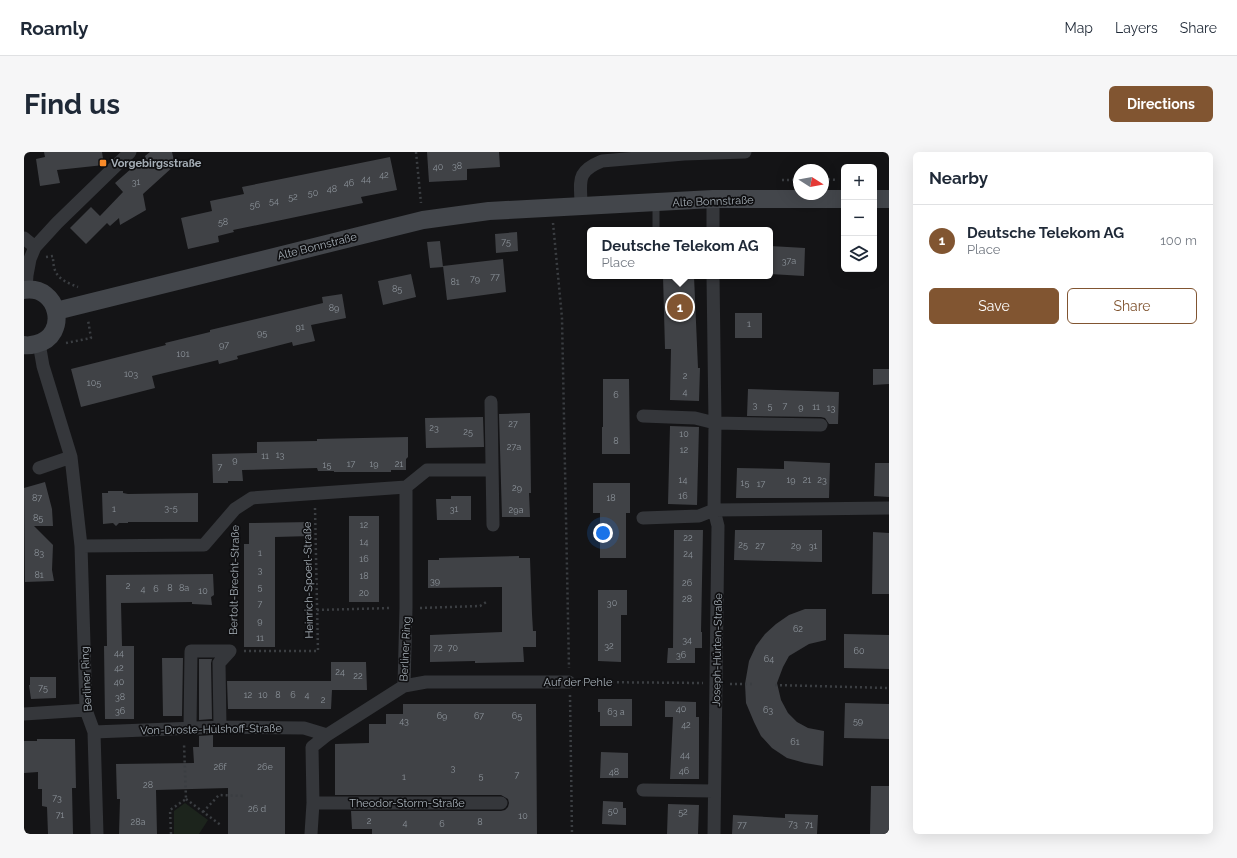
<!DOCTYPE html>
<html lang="en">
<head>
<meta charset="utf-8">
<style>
	:root { --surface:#fff; --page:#f6f6f7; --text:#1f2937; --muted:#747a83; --line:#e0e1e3; --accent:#815531 }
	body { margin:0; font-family:Raleway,sans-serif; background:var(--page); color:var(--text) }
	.controls { position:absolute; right:12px; top:12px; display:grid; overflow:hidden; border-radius:6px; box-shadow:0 4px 16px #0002 }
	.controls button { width:36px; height:36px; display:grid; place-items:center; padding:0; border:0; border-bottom:1px solid var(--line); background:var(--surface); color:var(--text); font:20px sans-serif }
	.compass { position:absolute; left:769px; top:12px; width:36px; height:36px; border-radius:50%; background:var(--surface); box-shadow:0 4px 16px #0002; rotate:101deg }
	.you { position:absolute; left:579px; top:381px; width:14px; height:14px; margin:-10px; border:3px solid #fff; border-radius:50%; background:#1a73e8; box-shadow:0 0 0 6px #1a73e833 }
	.badge { display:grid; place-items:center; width:26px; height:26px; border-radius:50%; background:var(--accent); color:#fff; font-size:13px; font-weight:700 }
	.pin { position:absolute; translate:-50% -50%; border:2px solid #fff; box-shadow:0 1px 4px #0006 }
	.popup { position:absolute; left:563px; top:75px; width:186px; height:52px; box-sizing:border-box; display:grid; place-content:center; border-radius:6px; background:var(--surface); filter:drop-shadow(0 1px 3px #0005); font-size:13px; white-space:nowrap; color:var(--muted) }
	.popup b { font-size:15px; color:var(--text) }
	.popup::after { content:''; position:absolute; left:50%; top:100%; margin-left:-8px; border:8px solid transparent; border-top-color:var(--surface) }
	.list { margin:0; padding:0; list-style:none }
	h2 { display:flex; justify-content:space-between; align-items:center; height:52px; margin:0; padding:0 16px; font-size:17px }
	h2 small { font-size:13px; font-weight:400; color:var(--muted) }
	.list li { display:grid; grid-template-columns:26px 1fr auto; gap:12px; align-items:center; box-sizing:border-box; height:72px; padding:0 16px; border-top:1px solid var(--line) }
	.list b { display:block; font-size:15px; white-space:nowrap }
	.list p { margin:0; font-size:13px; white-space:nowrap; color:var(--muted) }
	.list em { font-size:13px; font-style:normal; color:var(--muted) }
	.actions { display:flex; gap:8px; padding:12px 16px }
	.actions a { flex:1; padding:9px 0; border:1px solid var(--accent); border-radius:6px; text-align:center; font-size:14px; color:var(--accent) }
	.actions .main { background:var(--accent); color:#fff }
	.icon { flex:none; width:22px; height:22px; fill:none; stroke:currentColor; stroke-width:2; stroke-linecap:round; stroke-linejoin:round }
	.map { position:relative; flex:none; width:865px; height:682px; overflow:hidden; border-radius:6px }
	header { display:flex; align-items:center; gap:24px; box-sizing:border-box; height:56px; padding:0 20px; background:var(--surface); border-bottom:1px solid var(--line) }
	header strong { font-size:19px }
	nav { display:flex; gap:22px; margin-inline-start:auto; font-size:14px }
	.intro { display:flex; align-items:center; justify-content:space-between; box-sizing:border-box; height:96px; padding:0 24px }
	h1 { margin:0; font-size:28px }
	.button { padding:10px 18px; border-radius:6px; background:var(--accent); color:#fff; font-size:14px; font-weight:700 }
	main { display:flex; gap:24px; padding:0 24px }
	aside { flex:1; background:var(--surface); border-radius:6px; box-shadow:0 4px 16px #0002 }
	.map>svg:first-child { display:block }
	.green { fill:#1c241c }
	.building { fill:#404246 }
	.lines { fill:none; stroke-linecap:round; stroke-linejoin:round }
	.path { stroke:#3b3e42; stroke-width:2.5; stroke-dasharray:2 3; stroke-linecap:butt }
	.service { stroke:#35373b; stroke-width:7 }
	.minor { stroke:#35373b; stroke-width:13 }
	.secondary { stroke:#43464b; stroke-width:18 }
	.poi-dot { fill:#f88a29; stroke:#0f0f11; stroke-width:1.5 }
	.labels { text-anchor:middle; stroke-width:3.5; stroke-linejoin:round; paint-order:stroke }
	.number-label { font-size:9px; fill:#8c939a }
	.poi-label { font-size:11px; font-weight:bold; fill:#a5aeb6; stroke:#0f0f11; text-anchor:start }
	.street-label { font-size:11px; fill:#a5aeb6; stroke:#0f0f11 }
</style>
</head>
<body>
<header>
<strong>Roamly</strong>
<nav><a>Map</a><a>Layers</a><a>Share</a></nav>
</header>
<div class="intro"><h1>Find us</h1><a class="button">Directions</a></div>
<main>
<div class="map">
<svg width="865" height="682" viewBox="0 0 865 682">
	<rect width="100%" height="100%" fill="#141416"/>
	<path class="green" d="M161 651 184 668 175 682H150V659Z"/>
	<path class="building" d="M20 0H78L80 13 33 18 36 31 16 34 12 7 21 5Z
		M126 0H148L151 13 119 42 122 58 96 73 95 66 86 74 83 71 62 92 46 76 67 55 76 64 99 40 91 31 117 8 122 7 121 4Z
		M403 0H475L476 15 443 17V28L405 30Z
		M366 5 373 38 337 45 339 51 209 78 210 80 194 84 195 90 164 97 157 66 188 59 186 49 220 42 218 35Z
		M493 80 494 99 472 101 471 82Z
		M416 89 419 115 406 116 403 90Z
		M746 94 781 96 780 124 746 122Z
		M479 107 482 140 423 148 419 114Z
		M387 122 392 145 359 153 354 129Z
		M639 124H670L674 216H676L675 249 646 248 647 197H641Z
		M318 142 322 166 287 173 291 189 269 194 268 190 213 204 214 207 195 212 194 208 128 224 131 236 57 255 47 217 142 193 141 191 186 180V178L299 151 298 145Z
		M711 161H738V186H711Z
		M849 217H865V232L849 233Z
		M579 227H605L606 302H578V275H579Z
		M724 237 815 240 814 272H805L801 266 797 265 723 264Z
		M506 261 507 341H505L506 365H478L475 262Z
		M459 265 460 295 402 296 401 266Z
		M646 274 675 275 673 353 644 352Z
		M384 285V305L382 307V318H367V320H310V319H294L293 316 218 318 219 329H204V331H189L188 302 233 301V290L293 289V287Z
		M760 309 806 311 805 346H712L713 316 760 317Z
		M851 311H865V345L850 344Z
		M21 330 28 357 29 374H10L29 393 28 418 30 429 1 430 0 336Z
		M569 331H606V361H602V406H576V361H569Z
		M84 339H99V341L104 342 174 341V370H104V371H95L92 374 89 371 79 372 78 341H84Z
		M427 344H447V368H413L412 347H427Z
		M325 364H355V450H325Z
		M287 370V384L251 385V495H220V392H225V371Z
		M650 378H679L677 480H678V496H671V511H643L644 496H649Z
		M711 378H798V410L710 408Z
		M849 380 865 381V442H848Z
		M495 404V406H506L508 462 509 479H512V495H499L500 510 451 511V509L406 510V483L478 480V435L404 436V408H415V406Z
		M189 422 190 443 187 445 188 453 168 452V450L97 451 98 494H110V567H81L80 494H83L82 423Z
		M574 438H603V463H597V510L574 509Z
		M781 457H802V488L785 492 765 504 759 515 753 531 757 548 764 561 773 570 784 576 800 579 799 614 781 611 763 606 748 596 737 584 730 570 722 551 721 532 725 509 732 494 741 482 752 472 765 463Z
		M820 482 865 483V517L820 516Z
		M138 506H159L158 564H139Z
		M175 507H188L187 511 188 567 175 568Z
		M307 510H342L343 538H308L307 557H204L203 529H307Z
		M6 525H32V546L7 547 5 533H6Z
		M574 547H608V574H576V560H574Z
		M641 549 672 550V565H675V627H646L649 565H641Z
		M821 551 865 552V587L820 586Z
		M379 552H512L513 682H348V677H328L327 659H477L481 658 484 655 485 651 484 647 477 643H311V592L345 591V572H362V562H379Z
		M189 583V595H261V682H204V636L132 638 133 682H95L96 647H93L92 612 170 611 169 595H175V584Z
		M13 587H51L52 636H48L49 682H24L23 655 18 654V637H14V620L0 621V589H13Z
		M577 600 604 601V626H576Z
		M847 634H865V682H846Z
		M579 649 599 650V656H602V673L578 672Z
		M644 652 675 653 674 682H643Z
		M761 662 794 663 793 682H708L709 663 761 666Z"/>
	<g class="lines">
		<path class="path" d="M392 0 397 51
			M799 27 814 28
			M758 28H775
			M529 71 538 166 545 516
			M22 105 29 104C29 124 36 128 54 135
			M42 191 67 186 64 168
			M396 456 456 454 464 449
			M293 458 367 456
			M209 484 211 379
			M220 499H294L291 356
			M558 530 679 531
			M706 532H728
			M751 533 865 536
			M546 543 548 682
			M162 647 198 674
			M179 660 195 643 221 644
			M147 682 146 658 162 647 160 591"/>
		<path class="service" d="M632 51V78"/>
		<path class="minor" d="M689 47V78
			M557 54C557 29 551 20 578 9L660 2 721 0
			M0 86 11 95
			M689 124 691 271 690 358 694 374 690 682
			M2 137 3 123 6 107 11 95 33 71 106 0
			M15 191 19 214 47 305 57 394 62 558 70 580 73 682
			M467 250 469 373
			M619 264 671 266 691 271 797 273
			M15 316 47 305
			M619 366 675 364 690 358 865 356
			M57 394 180 393 211 357 228 346 382 335 403 318H468
			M380 534 402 530H545
			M0 562 62 558
			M196 575 195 511 206 499
			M166 576 167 499H206
			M70 580 196 575 280 576 303 583
			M619 638 690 639
			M289 651H477
			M287 682 289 651 288 595 303 583 380 534 382 456V335"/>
		<path class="secondary" d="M850 47H865
			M0 138C35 132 46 184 12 192 8 193 4 194 0 193
			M32 159 399 68 465 59 689 47H820"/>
	</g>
	<rect class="poi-dot" x="75" y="7" width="8" height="8" rx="2"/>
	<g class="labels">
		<g class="number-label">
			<text x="433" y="17">38</text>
			<text x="414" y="18">40</text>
			<text x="360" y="26">42</text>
			<text x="342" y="30">44</text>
			<text x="112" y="33">31</text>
			<text x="325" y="34">46</text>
			<text x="308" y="40">48</text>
			<text x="289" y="44">50</text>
			<text x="269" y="48">52</text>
			<text x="250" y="52">54</text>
			<text x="231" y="56">56</text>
			<text x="199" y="73">58</text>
			<text x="482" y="93">75</text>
			<text x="765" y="112">37a</text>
			<text x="471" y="128">77</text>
			<text x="451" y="130">79</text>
			<text x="431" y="133">81</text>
			<text x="373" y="140">85</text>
			<text x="310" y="159">89</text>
			<text x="725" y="175">1</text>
			<text x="276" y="178">91</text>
			<text x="238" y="184">95</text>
			<text x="200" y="196">97</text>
			<text x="159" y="205">101</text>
			<text x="107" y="225">103</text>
			<text x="661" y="227">2</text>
			<text x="70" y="234">105</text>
			<text x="661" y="243">4</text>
			<text x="592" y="246">6</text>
			<text x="731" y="256">3</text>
			<text x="746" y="257">5</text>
			<text x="761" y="257">7</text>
			<text x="777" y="258">9</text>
			<text x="792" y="258">11</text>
			<text x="807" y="259">13</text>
			<text x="489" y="275">27</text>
			<text x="410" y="279">23</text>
			<text x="444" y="283">25</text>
			<text x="660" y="285">10</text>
			<text x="592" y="292">8</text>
			<text x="490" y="298">27a</text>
			<text x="660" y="301">12</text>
			<text x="256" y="306">13</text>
			<text x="241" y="307">11</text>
			<text x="211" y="311">9</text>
			<text x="327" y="315">17</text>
			<text x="350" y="315">19</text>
			<text x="375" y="315">21</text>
			<text x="303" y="316">15</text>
			<text x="196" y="318">7</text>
			<text x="659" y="331">14</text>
			<text x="767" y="331">19</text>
			<text x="783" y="331">21</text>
			<text x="798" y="331">23</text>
			<text x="721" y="334">15</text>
			<text x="737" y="335">17</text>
			<text x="493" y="339">29</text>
			<text x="659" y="347">16</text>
			<text x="13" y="349">87</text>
			<text x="587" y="349">18</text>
			<text x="147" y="359">3-5</text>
			<text x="90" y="360">1</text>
			<text x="430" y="360">31</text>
			<text x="492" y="361">29a</text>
			<text x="14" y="369">85</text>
			<text x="340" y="376">12</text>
			<text x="664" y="389">22</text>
			<text x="340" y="393">14</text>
			<text x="719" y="396">25</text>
			<text x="736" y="397">27</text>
			<text x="772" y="397">29</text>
			<text x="789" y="397">31</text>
			<text x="15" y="404">83</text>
			<text x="236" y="404">1</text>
			<text x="664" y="405">24</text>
			<text x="340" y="410">16</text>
			<text x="236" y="421">3</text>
			<text x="15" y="426">81</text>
			<text x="340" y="427">18</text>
			<text x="411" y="432">39</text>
			<text x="663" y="434">26</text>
			<text x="104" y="437">2</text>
			<text x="236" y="438">5</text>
			<text x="146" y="439">8</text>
			<text x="160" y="439">8a</text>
			<text x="119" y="440">4</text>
			<text x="132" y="440">6</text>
			<text x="179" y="442">10</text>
			<text x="340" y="444">20</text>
			<text x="663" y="450">28</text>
			<text x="588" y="454">30</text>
			<text x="236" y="455">7</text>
			<text x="236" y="472">9</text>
			<text x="774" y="480">62</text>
			<text x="236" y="489">11</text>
			<text x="663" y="491">34</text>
			<text x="585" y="497">32</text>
			<text x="414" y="499">72</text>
			<text x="429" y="499">70</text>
			<text x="835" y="502">60</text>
			<text x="95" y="504">44</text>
			<text x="657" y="506">36</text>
			<text x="745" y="510">64</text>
			<text x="95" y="519">42</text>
			<text x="316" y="523">24</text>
			<text x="334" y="527">22</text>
			<text x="95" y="533">40</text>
			<text x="19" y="539">75</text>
			<text x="224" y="546">12</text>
			<text x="239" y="546">10</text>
			<text x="254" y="546">8</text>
			<text x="269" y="546">6</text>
			<text x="283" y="546">4</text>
			<text x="96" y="548">38</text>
			<text x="299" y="551">2</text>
			<text x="657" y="560">40</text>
			<text x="744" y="561">63</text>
			<text x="96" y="562">36</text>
			<text x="592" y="563">63 a</text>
			<text x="418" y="567">69</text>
			<text x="455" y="567">67</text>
			<text x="493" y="567">65</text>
			<text x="380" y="572">43</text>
			<text x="834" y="572">59</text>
			<text x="662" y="576">42</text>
			<text x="771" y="593">61</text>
			<text x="661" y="606">44</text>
			<text x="196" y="618">26f</text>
			<text x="241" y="618">26e</text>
			<text x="429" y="619">3</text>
			<text x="660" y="622">46</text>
			<text x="590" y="623">48</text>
			<text x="493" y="626">7</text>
			<text x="457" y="627">5</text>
			<text x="380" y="628">1</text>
			<text x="124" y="636">28</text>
			<text x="33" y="649">73</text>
			<text x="233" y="660">26 d</text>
			<text x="589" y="662">50</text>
			<text x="659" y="663">52</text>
			<text x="36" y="666">71</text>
			<text x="499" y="667">10</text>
			<text x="345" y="672">2</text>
			<text x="114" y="673">28a</text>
			<text x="456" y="673">8</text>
			<text x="381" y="674">4</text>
			<text x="418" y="675">6</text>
			<text x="769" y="675">73</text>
			<text x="718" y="676">77</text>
			<text x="785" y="676">71</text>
		</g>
		<g class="poi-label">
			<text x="87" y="15">Vorgebirgsstraße</text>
		</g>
		<g class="street-label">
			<text transform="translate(689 49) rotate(-2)" y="4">Alte Bonnstraße</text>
			<text transform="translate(293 94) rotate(-14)" y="4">Alte Bonnstraße</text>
			<text transform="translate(210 428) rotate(-89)" y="4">Bertolt-Brecht-Straße</text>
			<text transform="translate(284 428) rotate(-91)" y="4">Heinrich-Spoerl-Straße</text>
			<text transform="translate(381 497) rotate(-87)" y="4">Berliner Ring</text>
			<text transform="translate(693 498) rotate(-89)" y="4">Joseph-Hürten-Straße</text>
			<text transform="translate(62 527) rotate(-93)" y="4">Berliner Ring</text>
			<text x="554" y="534">Auf der Pehle</text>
			<text transform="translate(187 577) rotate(-1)" y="4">Von-Droste-Hülshoff-Straße</text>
			<text x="383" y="655">Theodor-Storm-Straße</text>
		</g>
	</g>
</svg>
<div class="controls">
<button>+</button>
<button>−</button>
<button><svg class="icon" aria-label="layers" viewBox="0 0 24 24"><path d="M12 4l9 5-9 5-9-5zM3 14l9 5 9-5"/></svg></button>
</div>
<svg class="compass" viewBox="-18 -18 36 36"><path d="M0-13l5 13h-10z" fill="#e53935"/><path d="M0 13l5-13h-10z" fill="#747a83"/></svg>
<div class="you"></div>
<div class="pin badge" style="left:656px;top:155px">1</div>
<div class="popup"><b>Deutsche Telekom AG</b>Place</div>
</div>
<aside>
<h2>Nearby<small></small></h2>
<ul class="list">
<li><span class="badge">1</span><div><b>Deutsche Telekom AG</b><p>Place</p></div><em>100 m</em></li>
</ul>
<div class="actions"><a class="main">Save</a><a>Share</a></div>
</aside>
</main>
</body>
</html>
